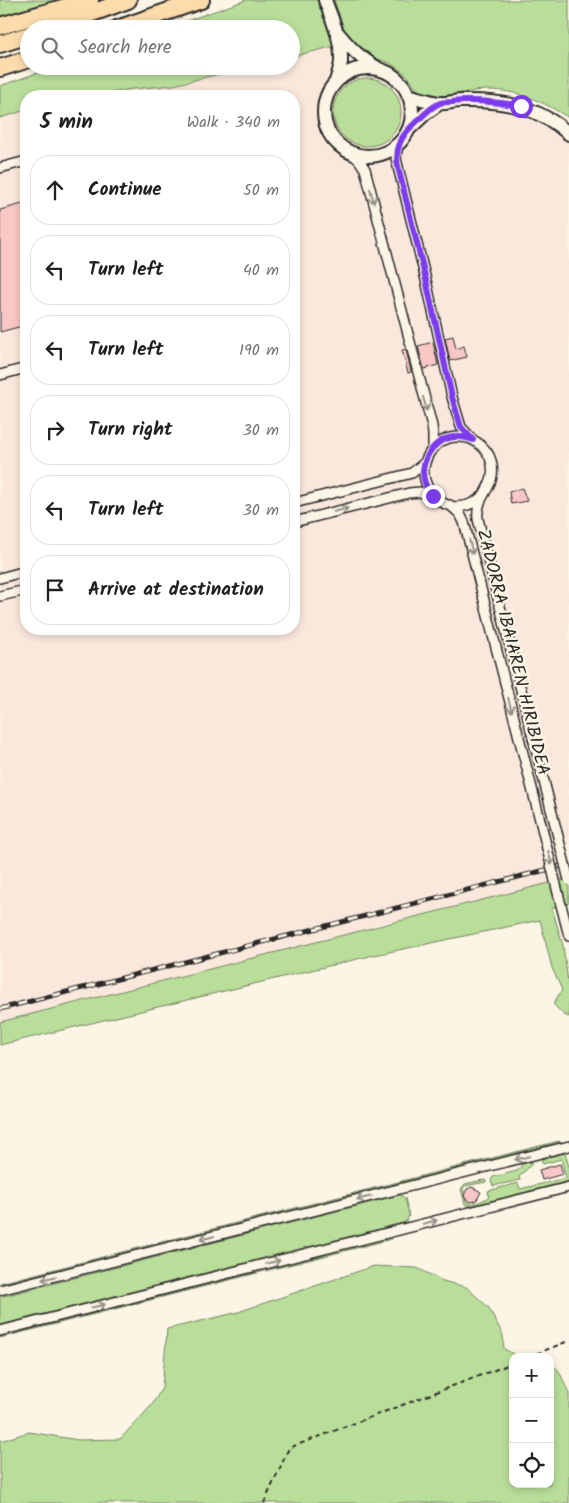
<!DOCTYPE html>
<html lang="en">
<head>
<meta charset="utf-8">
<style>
	:root { --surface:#fff; --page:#f2f2f2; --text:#202124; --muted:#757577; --line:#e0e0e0 }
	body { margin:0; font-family:Kalam,sans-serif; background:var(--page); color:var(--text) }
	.controls { position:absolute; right:15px; bottom:15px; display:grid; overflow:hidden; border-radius:10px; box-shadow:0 2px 8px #0003 }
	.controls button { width:45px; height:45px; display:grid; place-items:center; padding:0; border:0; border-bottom:1px solid var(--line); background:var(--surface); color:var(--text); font:25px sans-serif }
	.stop { position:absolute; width:15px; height:15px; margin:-11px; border:4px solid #7c3aed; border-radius:50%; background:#fff }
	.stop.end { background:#7c3aed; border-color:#fff; box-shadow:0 1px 5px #0008 }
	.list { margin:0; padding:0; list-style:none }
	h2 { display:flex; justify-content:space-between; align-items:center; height:65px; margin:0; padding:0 20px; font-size:21px }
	h2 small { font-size:16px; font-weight:400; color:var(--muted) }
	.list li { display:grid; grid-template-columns:32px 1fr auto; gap:15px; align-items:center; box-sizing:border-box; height:70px; margin:0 10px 10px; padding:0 10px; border:1px solid var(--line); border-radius:20px }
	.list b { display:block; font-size:19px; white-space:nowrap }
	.list em { font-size:16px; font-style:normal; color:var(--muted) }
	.icon { flex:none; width:28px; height:28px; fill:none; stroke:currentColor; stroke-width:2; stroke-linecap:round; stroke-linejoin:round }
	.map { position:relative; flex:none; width:569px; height:1503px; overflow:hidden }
	.search { position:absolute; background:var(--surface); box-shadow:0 2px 8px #0003; left:20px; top:20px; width:280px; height:55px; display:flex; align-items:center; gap:12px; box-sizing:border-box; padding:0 18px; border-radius:28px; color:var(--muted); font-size:19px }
	.panel { position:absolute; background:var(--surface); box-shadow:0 2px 8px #0003; left:20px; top:90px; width:280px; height:545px; border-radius:20px }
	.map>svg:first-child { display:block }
	.built { fill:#fbe8dc }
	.green { fill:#b9de99; stroke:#728462 }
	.building { fill:#f9c8c6; stroke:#2b2b2b }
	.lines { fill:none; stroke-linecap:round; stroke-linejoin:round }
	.street-casing { stroke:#2b2b2b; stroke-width:12 }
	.secondary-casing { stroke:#2b2b2b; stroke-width:16 }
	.highway-casing { stroke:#2b2b2b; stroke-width:20 }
	.path { stroke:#2b2b2b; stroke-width:2; stroke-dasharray:5 4; stroke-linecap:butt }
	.street { stroke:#fcf5e5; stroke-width:9 }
	.secondary { stroke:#fcf5e5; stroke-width:12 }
	.highway { stroke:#fcdcac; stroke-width:16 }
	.rail-casing { stroke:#2b2b2b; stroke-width:5 }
	.rail { stroke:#fcf5e5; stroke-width:3; stroke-dasharray:9; stroke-linecap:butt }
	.street-bridge-casing { stroke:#2b2b2b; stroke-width:12; stroke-linecap:butt }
	.street-bridge { stroke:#fcf5e5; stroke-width:9 }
	.oneway { stroke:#949088 }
	.route { stroke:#7c3aed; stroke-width:6 }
	.labels { text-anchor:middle; stroke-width:4.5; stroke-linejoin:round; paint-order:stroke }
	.street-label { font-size:18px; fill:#2b2b2b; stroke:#fcf5e5 }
</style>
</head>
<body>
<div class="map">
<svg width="569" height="1503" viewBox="0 0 569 1503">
	<rect width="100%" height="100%" fill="#fcf5e5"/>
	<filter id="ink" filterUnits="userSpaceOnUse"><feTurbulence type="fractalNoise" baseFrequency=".02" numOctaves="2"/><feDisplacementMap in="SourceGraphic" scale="10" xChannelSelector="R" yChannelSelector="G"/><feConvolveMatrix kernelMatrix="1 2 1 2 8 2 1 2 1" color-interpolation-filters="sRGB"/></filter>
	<g filter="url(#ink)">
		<path class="built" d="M335 46 337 52 334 53 330 69 353 60 375 58 390 62 407 75 415 88 435 112 477 108 504 109 540 121 569 140V878L0 1022V118L26 110V629H294V96H96L132 89 174 85 252 66H291V57Z"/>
		<path class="green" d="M0 0H58L0 16Z
			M246 0H317L335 46 291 57V29H164Z
			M334 0H569V118C542 101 519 90 486 90 464 91 443 99 421 95L407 75 390 63 375 58 359 50 346 34Z
			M57 66H252L174 85 132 89 96 96H26V110L0 118V86Z
			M333 112a34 34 0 1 1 68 0a34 34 0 1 1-68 0Z
			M569 878V903L552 908 563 946 569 989V1017L564 1015 553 1004 562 990 552 968 540 920 370 956 0 1045V1022Z
			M559 1141 560 1142 0 1284V1283Z
			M565 1153 569 1167V1181L470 1206 465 1204 461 1189 465 1184 483 1180 486 1181V1182L465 1186 463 1188 466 1201C473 1207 481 1201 489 1197L488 1191 518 1183 520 1189 566 1178 561 1159 543 1164 541 1161 544 1158Z
			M531 1162 533 1163 519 1177 520 1180 493 1186 491 1180 493 1177 517 1171 523 1164Z
			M400 1195 405 1198 409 1215 406 1222 0 1325V1297Z
			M392 1237V1239L0 1338V1337Z
			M374 1266 417 1268 443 1281 466 1287 489 1308 503 1335 504 1349 520 1357H513V1484H550V1362L559 1371 569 1393V1503H0V1441L29 1432 78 1440 120 1439 152 1405 162 1388 167 1329 235 1313Z"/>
		<path class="building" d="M26 203V325L0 332V210Z
			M453 336 456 349 464 346 467 357 450 361 445 338Z
			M433 342 438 365 424 369 418 346Z
			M406 349 411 372 408 373 402 350Z
			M522 488 527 501 511 504 509 492Z
			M560 1164 563 1174 542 1180 539 1170Z
			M472 1187 481 1192 476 1201 470 1202 465 1198 464 1195 467 1189Z"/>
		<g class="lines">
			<g class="street-casing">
				<path id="street" d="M398 143 396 158 398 167 426 280 452 397 461 427 473 440
					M351 153 359 160 365 169 432 426 433 434V447
					M0 168 26 161
					M0 375 26 368
					M483 496C480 498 477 501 473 503 436 521 404 469 439 443 447 437 458 436 468 438 480 442 490 452 492 465 496 488 475 496 478 519L551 809
					M294 503 412 473 424 463
					M450 505 460 514 464 522 538 812
					M294 522 409 493 420 492 433 496
					M0 578 26 571
					M0 596 26 590
					M561 905 569 936
					M0 1290 569 1146
					M0 1331 569 1187"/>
			</g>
			<g class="secondary-casing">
				<path id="secondary" d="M325 0C332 20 342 40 341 62 340 68 338 75 336 81
					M338 33C352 50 360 58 379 69
					M324 112a44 44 0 1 1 88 0a44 44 0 1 1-88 0Z
					M408 95C418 98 428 101 438 103 446 104 454 101 461 101 502 100 538 106 569 134
					M408 130 426 113 440 103"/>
			</g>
			<g class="highway-casing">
				<path id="highway" d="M0 26 90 0
					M48 29 128 0
					M117 29 201 0
					M0 44 29 35
					M0 68 29 59"/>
			</g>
			<path class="path" d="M528 1357 566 1342
				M264 1503 289 1448 513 1363"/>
			<use href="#street" class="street"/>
			<use href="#secondary" class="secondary"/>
			<use href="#highway" class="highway"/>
			<g class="rail-casing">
				<path id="rail" d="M0 1009 569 864"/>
			</g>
			<use href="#rail" class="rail"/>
			<g class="street-bridge-casing">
				<path id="street-bridge" d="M551 809 569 880
					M538 812 561 905"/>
			</g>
			<use href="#street-bridge" class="street-bridge"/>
		</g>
		<defs><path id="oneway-shaft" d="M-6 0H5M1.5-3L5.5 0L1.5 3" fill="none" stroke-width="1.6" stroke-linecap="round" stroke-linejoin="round" transform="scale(1.25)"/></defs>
		<g class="oneway">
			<use href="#oneway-shaft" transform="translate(372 196) rotate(75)"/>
			<use href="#oneway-shaft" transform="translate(425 404) rotate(74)"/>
			<use href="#oneway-shaft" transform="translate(341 510) rotate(-14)"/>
			<use href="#oneway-shaft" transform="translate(471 547) rotate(76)"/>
			<use href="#oneway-shaft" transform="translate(510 705) rotate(76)"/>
			<use href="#oneway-shaft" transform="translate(550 858) rotate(76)"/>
			<use href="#oneway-shaft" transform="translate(522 1158) rotate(166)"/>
			<use href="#oneway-shaft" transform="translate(364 1198) rotate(166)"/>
			<use href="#oneway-shaft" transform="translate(430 1222) rotate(-14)"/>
			<use href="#oneway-shaft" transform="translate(207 1238) rotate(166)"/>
			<use href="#oneway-shaft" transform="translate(273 1262) rotate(-14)"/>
			<use href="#oneway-shaft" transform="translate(49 1278) rotate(166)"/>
			<use href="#oneway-shaft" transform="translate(98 1306) rotate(-14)"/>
		</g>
	</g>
	<g class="lines" filter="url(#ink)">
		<path class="route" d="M433 496C431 493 428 489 426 486 417 465 431 440 454 437 461 436 467 438 473 440L461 427 452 397 426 280 398 167C395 149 400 137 413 125 421 118 430 107 440 103 443 102 448 102 451 102 475 99 498 102 521 106"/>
	</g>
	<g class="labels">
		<g class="street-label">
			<text transform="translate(514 652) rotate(76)" y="6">ZADORRA IBAIAREN HIRIBIDEA</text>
		</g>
	</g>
</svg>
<div class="controls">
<button>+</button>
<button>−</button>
<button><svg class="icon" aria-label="locate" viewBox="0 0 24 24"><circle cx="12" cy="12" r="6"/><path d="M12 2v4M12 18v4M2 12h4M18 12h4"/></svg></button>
</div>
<div class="stop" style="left:521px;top:106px"></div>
<div class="stop end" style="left:433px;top:496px"></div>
<div class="search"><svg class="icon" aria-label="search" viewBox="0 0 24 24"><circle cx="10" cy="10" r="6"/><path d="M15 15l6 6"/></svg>Search here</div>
<section class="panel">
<h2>5 min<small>Walk · 340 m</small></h2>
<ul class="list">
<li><svg class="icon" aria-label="ahead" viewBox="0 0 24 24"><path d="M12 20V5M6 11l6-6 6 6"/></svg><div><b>Continue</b></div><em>50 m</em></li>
<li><svg class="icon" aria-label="left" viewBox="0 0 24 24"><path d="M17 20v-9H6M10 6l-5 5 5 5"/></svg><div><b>Turn left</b></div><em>40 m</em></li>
<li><svg class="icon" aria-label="left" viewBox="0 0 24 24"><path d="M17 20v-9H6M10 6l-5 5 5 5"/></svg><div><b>Turn left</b></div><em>190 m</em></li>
<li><svg class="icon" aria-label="right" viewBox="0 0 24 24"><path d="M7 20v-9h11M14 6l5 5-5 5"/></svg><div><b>Turn right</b></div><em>30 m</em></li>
<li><svg class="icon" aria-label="left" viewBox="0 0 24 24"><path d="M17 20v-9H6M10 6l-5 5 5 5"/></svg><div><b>Turn left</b></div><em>30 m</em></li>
<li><svg class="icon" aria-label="arrive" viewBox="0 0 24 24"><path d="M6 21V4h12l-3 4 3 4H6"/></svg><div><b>Arrive at destination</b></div></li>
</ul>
</section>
</div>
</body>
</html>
